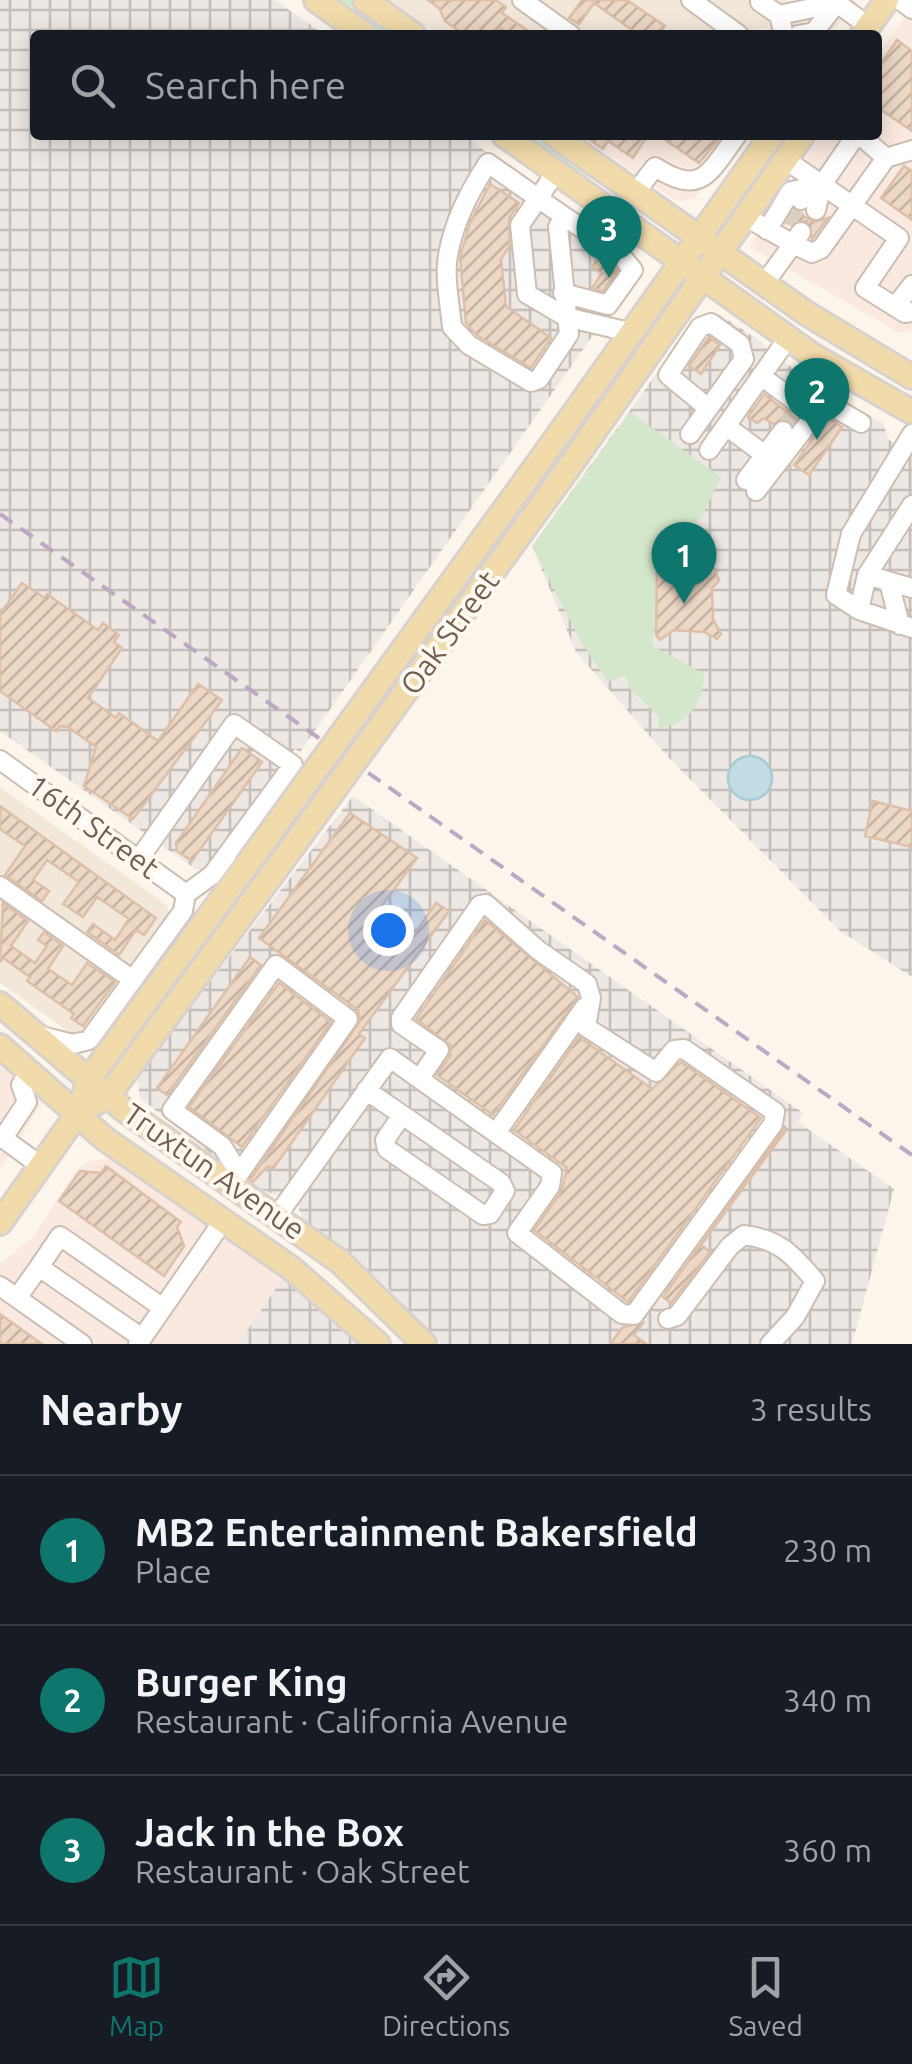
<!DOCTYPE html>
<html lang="en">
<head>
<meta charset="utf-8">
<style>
	:root { --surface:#171b24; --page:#20242c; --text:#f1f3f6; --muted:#9ea1a6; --line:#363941; --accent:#0f766e }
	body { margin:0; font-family:Ubuntu,sans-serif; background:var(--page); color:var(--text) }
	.you { position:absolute; left:388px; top:930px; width:35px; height:35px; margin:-25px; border:8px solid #fff; border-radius:50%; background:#1a73e8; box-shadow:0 0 0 15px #1a73e833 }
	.badge { display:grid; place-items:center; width:65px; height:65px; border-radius:50%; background:var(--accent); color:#fff; font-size:32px; font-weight:700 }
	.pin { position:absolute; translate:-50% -82px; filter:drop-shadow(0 2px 5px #0008) }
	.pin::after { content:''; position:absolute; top:52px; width:35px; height:30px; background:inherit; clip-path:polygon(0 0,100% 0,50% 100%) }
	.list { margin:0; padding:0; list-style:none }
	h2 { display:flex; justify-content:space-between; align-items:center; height:130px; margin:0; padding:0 40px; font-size:42px }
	h2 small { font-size:32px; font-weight:400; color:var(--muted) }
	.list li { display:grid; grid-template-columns:65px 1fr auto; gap:30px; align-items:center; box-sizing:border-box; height:150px; padding:0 40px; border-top:2px solid var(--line) }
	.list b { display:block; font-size:38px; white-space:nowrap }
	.list p { margin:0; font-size:32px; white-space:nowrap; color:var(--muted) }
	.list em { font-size:32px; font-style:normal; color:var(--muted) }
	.icon { flex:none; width:55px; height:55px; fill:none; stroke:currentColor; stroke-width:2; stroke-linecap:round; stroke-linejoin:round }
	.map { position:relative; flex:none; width:912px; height:1344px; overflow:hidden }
	.search { position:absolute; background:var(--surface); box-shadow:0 5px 25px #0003; left:30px; right:30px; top:30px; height:110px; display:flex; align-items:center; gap:25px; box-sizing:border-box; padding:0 35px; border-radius:10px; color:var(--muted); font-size:38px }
	.sheet { height:580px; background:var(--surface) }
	nav { display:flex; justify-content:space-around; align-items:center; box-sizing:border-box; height:140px; border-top:2px solid var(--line); background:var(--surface); font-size:28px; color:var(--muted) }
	nav a { display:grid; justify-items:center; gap:5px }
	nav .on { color:var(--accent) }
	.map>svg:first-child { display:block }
	.residential { fill:#f2e8da }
	.commercial { fill:#f9e9e0 }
	.industrial { fill:url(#industrial-grid) }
	.grass { fill:url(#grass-tufts) }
	.green { fill:#d5e7ca }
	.water { fill:#c1dce3; stroke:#a8cbd3; stroke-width:2.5 }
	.building { fill:url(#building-hatch); stroke:#debfa8; stroke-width:2.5 }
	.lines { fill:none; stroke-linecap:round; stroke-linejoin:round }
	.minor-tunnel { stroke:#d9d0c4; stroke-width:18; stroke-dasharray:18 9; stroke-linecap:butt }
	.minor-casing { stroke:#ccbeb2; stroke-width:22 }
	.major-casing { stroke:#d8d2ce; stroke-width:28 }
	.minor { stroke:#fff; stroke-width:18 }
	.major { stroke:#f2dbab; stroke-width:22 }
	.rail { stroke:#b9a9c4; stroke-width:4; stroke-dasharray:15 10; stroke-linecap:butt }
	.major-bridge-casing { stroke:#d8d2ce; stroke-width:28; stroke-linecap:butt }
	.major-bridge { stroke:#f2dbab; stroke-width:22 }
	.labels { text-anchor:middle; stroke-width:8; stroke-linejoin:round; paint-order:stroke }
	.street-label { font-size:30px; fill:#735f50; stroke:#fdf9f1 }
</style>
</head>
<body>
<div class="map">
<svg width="912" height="1344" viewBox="0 0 912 1344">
	<defs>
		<pattern id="industrial-grid" width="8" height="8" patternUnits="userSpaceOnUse" patternTransform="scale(2.5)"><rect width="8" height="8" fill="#ede8e3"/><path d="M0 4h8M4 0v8" fill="none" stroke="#c4bfba"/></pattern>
		<pattern id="grass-tufts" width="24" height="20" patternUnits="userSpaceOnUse" patternTransform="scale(2.5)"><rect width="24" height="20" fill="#d5e7ca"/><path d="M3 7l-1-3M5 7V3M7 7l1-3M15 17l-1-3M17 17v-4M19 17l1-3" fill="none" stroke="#b1bea6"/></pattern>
		<pattern id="building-hatch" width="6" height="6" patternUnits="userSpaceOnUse" patternTransform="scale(2.5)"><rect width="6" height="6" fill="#edd7c5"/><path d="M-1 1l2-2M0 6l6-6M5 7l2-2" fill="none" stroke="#c4b2a2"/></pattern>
	</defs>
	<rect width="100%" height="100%" fill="#fbf5eb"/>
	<path class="residential" d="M389 0H786L766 28 720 35H438Z
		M0 787 167 905 170 916 133 969 0 878Z
		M0 893 118 976 121 983 79 1039 0 983Z"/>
	<path class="commercial" d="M786 0H856L831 35H776L766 28Z
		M912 6V331L900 333 750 247 821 135H877V56Z
		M578 135H749L694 198 677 201Z
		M0 1063 42 1103 0 1169Z
		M111 1159 283 1278 238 1344H0V1264L33 1237 75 1172 89 1161Z"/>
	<path class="industrial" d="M0 0H275L325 35H35V135H465L632 270 633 278 300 752 295 749 213 865 205 870 194 868 0 731Z
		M719 314 760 341 806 380 883 423 889 440 912 452V977L840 931 669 758 576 652 532 546 698 316Z
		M353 796 803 1113 798 1122 894 1189 852 1344H441L382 1282 302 1218 298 1206 248 1183 140 1098 137 1077Z
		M283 1278 329 1316 358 1344H238Z"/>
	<path class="grass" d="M334 0H350L399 35H383Z
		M522 135H541L673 228C623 195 571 170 522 135Z"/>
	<path class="green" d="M630 412 721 477 703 515 686 533 707 569 657 570 653 646 704 674C705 702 687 725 659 728L658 716 630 689 625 675 608 682 581 642 532 546Z"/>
	<path class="water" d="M728 778a22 22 0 1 1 44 0a22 22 0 1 1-44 0Z"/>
	<path class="building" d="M428 0H496L506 7 502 13 534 35H511L501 28 497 35H465L445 21 439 8Z
		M582 0H627L665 26 658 35H639L594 3 579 24 569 18Z
		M897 40 912 51V131L877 107V69Z
		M583 135H648L633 158 608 141 603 149Z
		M658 135H722L699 163Z
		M904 166 912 171V220L881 198Z
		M490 184 519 203 509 218 510 246 501 259 506 306 551 338 531 368 477 335 466 323 460 257 470 223Z
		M794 210 814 222 828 218 812 239 807 221 786 223Z
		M599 257 617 271 603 291 592 288 602 273 592 267Z
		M709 337 720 345 701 374 689 366Z
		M764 394 796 419 793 423 784 419 773 424 764 418 757 423 748 417Z
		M828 418 842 427 809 475 794 465Z
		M657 569H715L719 581 712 588 713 619 721 634 717 639 704 632 674 630 660 640 656 635Z
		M22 583 45 598 47 594 98 630 103 623 119 635 114 642 122 648 88 698 116 718 119 713 158 741 198 684 222 700 133 819 84 786 96 747 68 727 60 726 56 731 0 691V614Z
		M242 748 262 762 192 861 177 851 176 843Z
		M873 801 912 811V847L865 836Z
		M0 806 156 918 144 935 136 930 119 955 87 932 93 924 115 940 129 919 97 897 83 917 63 904 79 882 47 860 33 880 49 891 42 901 5 875 25 846 0 829Z
		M350 813 417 858 373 918 408 943 436 903 449 911 359 1034 365 1038 273 1169 268 1166 253 1182 250 1180 360 1021 358 1010 259 938Z
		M3 903 28 921 11 946 35 963 47 946 38 940 44 932 63 946 48 969 72 985 87 963 115 982 83 1026 71 1018 74 1014 27 981 30 977 3 958 0 962Z
		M485 920 578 997 493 1115 437 1075 450 1056 451 1046 416 1019Z
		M250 957 261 965 167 1095 157 1088Z
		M279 983 331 1022 242 1147 189 1107Z
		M579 1037 652 1089 681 1062 761 1118 628 1302 534 1230 561 1192 567 1168 514 1130Z
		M785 1127 787 1129 701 1245 710 1252 671 1303 663 1297Z
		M106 1166 181 1222 177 1227 184 1246 164 1276 59 1201 80 1171 101 1173Z
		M0 1314 42 1344H0Z
		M643 1323 634 1335 646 1344H610L623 1327Z"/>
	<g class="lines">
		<path class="minor-tunnel" d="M786 223 801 200
			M783 431 792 417"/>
		<g class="minor-casing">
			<path id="minor" d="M522 0 571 35
				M691 0 739 35
				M900 0 912 9
				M760 2 779 15
				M784 35 779 15 837 3
				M798 35 814 32 837 3 868 26
				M860 135 886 158 912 150
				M786 160 899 238 865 288 905 313 912 312
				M488 163 565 217 558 227 569 334 539 379 531 382 469 345 452 327C450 305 444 277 448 255 454 221 469 192 488 163Z
				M556 172 520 225 527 294 566 317 629 332
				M635 193 655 167C702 197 709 173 737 135
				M801 200 822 185 856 135
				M816 210 822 185
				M746 217 793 244 764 284
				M767 230 791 191 817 186
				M801 232 793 244 812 253 821 249 886 158
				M563 293 608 305 633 270 619 253 565 217
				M895 307 912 285
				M761 376 803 407
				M726 426 765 455
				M690 434 744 359 740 344 711 323 700 327 668 375 708 408
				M912 434 851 534 836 595 859 610 912 628
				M709 450 788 338
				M746 480 783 431
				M756 491 821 407 828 404 861 423
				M867 575 912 588
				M889 582 900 625
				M859 610 867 575 912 505
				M0 760 186 894
				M0 886 133 980
				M41 1036 73 1044 89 1040 183 911 186 894 212 875 293 765 234 724 139 859
				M366 1090 501 1183 505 1191 490 1214 483 1215 387 1149 385 1140 402 1115
				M496 1133 585 1007
				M0 1136 41 1166
				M3 1138 27 1102 21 1085 30 1071
				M231 1185 348 1019 276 965 172 1110 222 1146 239 1173
				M277 1216 390 1058 552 1173 550 1186 517 1233 622 1314 634 1315 773 1124 775 1112 684 1049 674 1050 656 1072 586 1027 591 998 587 984 538 950 486 904 480 905 401 1018V1024L439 1050 420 1078
				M0 1286 82 1344
				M17 1298 39 1267
				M668 1319 677 1316 730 1246 744 1235C779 1239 793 1255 815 1281L795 1317 770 1344
				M142 1338 39 1267 60 1236 163 1308
				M138 1344 223 1221"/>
		</g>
		<g class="major-casing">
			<path id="major" d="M316 0 365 35
				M365 0 414 35
				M862 35 887 0
				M504 135 812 355 912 412
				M554 135 806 313 912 377
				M547 451 772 135
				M569 467 803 135
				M0 1004 123 1109 339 1261 424 1344
				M0 1046 105 1139 291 1268 378 1344
				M96 1103 108 1096 291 849
				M0 1223 78 1113 89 1079 246 866"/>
		</g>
		<use href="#minor" class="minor"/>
		<use href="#major" class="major"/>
		<path class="rail" d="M0 514 912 1155"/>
		<g class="major-bridge-casing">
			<path id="major-bridge" d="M291 849 569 467
				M246 866 547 451"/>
		</g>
		<use href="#major-bridge" class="major-bridge"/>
	</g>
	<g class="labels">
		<g class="street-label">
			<text transform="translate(450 633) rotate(-54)" y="10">Oak Street</text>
			<text transform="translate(93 827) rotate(36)" y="10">16th Street</text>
			<text transform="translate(214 1172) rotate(35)" y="10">Truxtun Avenue</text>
		</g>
	</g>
</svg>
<div class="you"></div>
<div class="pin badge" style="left:684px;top:604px">1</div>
<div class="pin badge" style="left:817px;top:440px">2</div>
<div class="pin badge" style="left:609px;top:278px">3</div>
<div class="search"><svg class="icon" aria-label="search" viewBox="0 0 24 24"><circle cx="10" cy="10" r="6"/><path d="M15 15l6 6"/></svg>Search here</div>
</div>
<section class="sheet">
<h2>Nearby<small>3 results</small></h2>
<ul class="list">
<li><span class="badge">1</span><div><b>MB2 Entertainment Bakersfield</b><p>Place</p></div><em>230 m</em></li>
<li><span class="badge">2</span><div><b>Burger King</b><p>Restaurant · California Avenue</p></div><em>340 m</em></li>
<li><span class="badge">3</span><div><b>Jack in the Box</b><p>Restaurant · Oak Street</p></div><em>360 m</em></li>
</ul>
</section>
<nav>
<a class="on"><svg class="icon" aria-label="map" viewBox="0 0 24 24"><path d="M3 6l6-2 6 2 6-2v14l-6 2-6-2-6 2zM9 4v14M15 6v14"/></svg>Map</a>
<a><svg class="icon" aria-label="directions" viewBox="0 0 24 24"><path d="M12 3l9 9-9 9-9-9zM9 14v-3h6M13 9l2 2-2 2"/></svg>Directions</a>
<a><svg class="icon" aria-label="saved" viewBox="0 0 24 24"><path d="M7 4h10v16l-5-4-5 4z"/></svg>Saved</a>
</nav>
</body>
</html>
